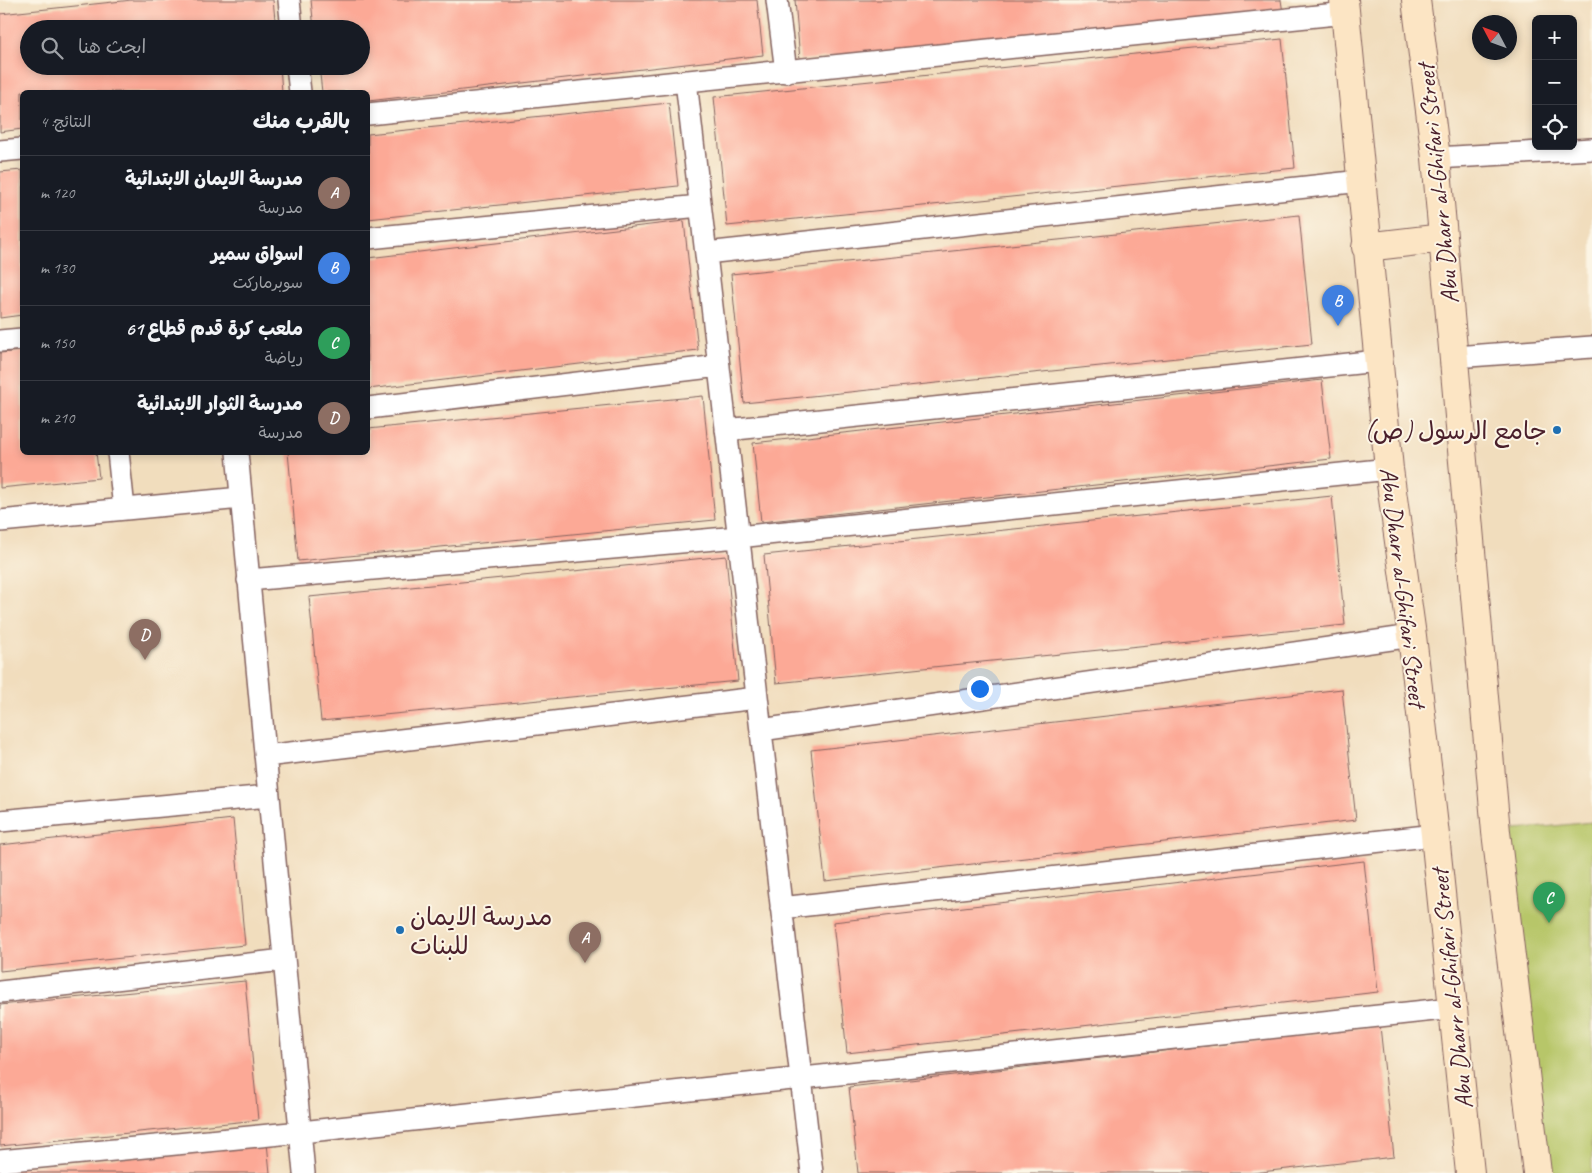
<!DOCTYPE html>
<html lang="ar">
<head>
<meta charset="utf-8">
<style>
	:root { --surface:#171b24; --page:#242831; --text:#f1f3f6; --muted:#9ea1a6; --line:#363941; --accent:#1a73e8 }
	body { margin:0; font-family:Caveat,"Playpen Sans Arabic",sans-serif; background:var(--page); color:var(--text); direction:rtl }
	.controls { position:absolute; right:15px; top:15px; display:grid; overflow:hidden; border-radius:8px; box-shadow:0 2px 8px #0003 }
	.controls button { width:45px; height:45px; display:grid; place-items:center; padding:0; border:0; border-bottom:1px solid var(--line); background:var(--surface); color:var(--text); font:25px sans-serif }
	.compass { position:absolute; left:1472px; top:15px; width:45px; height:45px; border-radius:50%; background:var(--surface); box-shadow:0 2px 8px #0003; rotate:311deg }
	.you { position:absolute; left:979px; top:688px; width:18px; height:18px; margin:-12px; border:4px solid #fff; border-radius:50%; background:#1a73e8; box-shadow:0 0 0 8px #1a73e833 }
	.badge { display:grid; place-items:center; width:32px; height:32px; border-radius:50%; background:var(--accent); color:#fff; font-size:16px; font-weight:700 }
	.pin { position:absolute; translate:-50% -41px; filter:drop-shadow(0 1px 2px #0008) }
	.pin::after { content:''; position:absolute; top:26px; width:18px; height:15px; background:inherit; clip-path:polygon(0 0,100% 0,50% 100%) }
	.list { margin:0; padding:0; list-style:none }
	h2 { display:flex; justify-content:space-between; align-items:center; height:65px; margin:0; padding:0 20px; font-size:21px }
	h2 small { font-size:16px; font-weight:400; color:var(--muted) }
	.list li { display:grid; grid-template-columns:32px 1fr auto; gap:15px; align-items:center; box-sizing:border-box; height:75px; padding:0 20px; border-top:1px solid var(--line) }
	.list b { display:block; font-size:19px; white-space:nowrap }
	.list p { margin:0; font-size:16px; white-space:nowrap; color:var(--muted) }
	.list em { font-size:16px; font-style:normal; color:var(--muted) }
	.icon { flex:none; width:28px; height:28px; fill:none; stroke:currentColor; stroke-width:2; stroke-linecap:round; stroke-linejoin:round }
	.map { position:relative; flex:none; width:1592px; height:1173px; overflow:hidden; direction:ltr }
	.search { position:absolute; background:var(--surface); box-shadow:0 2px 8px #0003; left:20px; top:20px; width:350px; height:55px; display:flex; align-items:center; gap:12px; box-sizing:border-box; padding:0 18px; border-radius:28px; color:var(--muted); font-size:19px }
	.panel { position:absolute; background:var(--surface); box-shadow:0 2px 8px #0003; left:20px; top:90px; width:350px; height:365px; border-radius:8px; direction:rtl }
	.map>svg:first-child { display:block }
	.green { fill:#b7c669; stroke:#80724a }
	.building { fill:#fca996 }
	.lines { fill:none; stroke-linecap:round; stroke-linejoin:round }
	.street-casing { stroke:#84625e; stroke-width:24 }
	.secondary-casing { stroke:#84625e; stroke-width:30 }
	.street { stroke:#fff; stroke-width:21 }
	.secondary { stroke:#fce5c4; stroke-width:28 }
	.poi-dot { fill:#1f6fb2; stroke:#fcf5e5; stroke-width:2 }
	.labels { text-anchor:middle; stroke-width:4; stroke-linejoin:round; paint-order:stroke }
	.street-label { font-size:25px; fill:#4a1f2b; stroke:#fcf5e5 }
	.poi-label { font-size:25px; fill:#4a1f2b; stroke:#fcf5e5; text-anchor:end }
</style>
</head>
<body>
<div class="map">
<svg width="1592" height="1173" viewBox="0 0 1592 1173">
	<rect width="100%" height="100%" fill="#fcf5e5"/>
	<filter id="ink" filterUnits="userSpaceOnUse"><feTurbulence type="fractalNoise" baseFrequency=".02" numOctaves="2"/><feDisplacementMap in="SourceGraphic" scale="10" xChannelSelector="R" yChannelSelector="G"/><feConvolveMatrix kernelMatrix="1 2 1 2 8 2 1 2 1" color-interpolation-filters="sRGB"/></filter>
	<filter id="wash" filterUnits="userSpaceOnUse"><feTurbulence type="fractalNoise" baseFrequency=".0096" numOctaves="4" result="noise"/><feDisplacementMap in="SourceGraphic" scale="20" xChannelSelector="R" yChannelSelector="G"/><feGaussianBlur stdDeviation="1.12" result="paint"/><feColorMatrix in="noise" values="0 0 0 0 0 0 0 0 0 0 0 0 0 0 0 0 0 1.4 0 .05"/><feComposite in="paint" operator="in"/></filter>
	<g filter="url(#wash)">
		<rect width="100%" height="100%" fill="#f1ddbd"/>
		<path class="green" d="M1592 822V1173H1537L1496 832Z"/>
		<g id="blocks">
			<path class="building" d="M132 0H273L276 29H29V66H280L282 92H22V129L0 132V14Z
				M311 0H757L763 55 368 101V92H322L319 66H361V29H314Z
				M795 0H1281L1283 13 800 60Z
				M1282 39 1295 168 727 226 714 97Z
				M669 103 678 186 368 219V134Z
				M22 170V315L0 318V172Z
				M1299 215 1312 344 744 403 731 274Z
				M684 221 698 350 368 389V258Z
				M22 351V452H96L99 478 0 488V353Z
				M1322 380 1331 459 761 522 753 443Z
				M703 396 715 520 298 561 288 452H368V429Z
				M1332 496 1345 625 776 683 764 555Z
				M726 556 738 681 321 721 309 597Z
				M1342 689 1356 820 825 881 811 750Z
				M233 819 245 945 0 971V845Z
				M1364 861 1378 992 847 1053 833 922Z
				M245 981 258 1120 0 1146V1005Z
				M1380 1026 1394 1157 1252 1173H858L849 1087Z
				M267 1143 270 1173H0V1170Z"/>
		</g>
	</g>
	<g filter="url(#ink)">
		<use href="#blocks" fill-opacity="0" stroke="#84625e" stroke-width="1"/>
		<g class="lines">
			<g class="street-casing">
				<path id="street" d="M289 0 292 29
					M777 0 786 72
					M297 66 300 92
					M686 81 812 1173
					M368 114 1346 13
					M0 151 22 149
					M1436 158 1592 149
					M368 238 700 206
					M706 253 1361 181
					M0 341 22 339
					M1455 357 1592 347
					M368 408 719 366
					M726 430 1377 361
					M118 452 124 509
					M237 452 304 1173
					M0 521 241 498
					M248 580 738 537 1389 469
					M761 730 1412 636
					M265 756 757 698
					M0 821 269 796
					M781 908 1435 835
					M0 992 284 960
					M0 1161 301 1132 1453 1008"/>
			</g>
			<g class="secondary-casing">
				<path id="secondary" d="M1344 0 1389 469 1412 636 1435 835 1470 1173
					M1416 0 1436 158 1496 832 1537 1173
					M1366 247 1443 238"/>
			</g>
			<use href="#street" class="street"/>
			<use href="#secondary" class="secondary"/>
		</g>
	</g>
	<g class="poi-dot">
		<circle cx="1557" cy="430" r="5"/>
		<circle cx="400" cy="930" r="5"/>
	</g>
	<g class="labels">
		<g class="street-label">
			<text transform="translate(1437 184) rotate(-96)" y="9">Abu Dharr al-Ghifari Street</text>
			<text transform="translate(1404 587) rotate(83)" y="9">Abu Dharr al-Ghifari Street</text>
			<text transform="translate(1451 989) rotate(-96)" y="9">Abu Dharr al-Ghifari Street</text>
		</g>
		<g class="poi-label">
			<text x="1547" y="439">جامع الرسول (ص)</text>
			<text x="410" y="925" text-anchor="start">مدرسة الايمان<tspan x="410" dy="29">للبنات</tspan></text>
		</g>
	</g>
</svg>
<div class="controls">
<button>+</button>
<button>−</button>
<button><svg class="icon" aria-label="locate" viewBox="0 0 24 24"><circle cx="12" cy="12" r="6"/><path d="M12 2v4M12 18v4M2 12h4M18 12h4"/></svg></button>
</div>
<svg class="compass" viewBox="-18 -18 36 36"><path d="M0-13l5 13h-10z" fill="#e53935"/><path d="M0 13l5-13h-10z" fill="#9ea1a6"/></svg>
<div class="you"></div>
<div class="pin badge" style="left:585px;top:963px;background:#8d6e63">A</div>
<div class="pin badge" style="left:1338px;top:326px;background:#3f7fe0">B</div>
<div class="pin badge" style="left:1549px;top:923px;background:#2e9e5b">C</div>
<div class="pin badge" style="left:145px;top:660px;background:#8d6e63">D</div>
<div class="search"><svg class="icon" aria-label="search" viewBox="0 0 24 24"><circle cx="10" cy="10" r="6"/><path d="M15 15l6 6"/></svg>ابحث هنا</div>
<section class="panel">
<h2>بالقرب منك<small>النتائج: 4</small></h2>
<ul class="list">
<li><span class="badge" style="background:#8d6e63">A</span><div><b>مدرسة الايمان الابتدائية</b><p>مدرسة</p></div><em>120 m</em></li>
<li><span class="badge" style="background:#3f7fe0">B</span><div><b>اسواق سمير</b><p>سوبرماركت</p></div><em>130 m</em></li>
<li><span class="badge" style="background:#2e9e5b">C</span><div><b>ملعب كرة قدم قطاع 61</b><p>رياضة</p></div><em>150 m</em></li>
<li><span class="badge" style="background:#8d6e63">D</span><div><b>مدرسة الثوار الابتدائية</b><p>مدرسة</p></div><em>210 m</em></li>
</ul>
</section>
</div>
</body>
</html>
